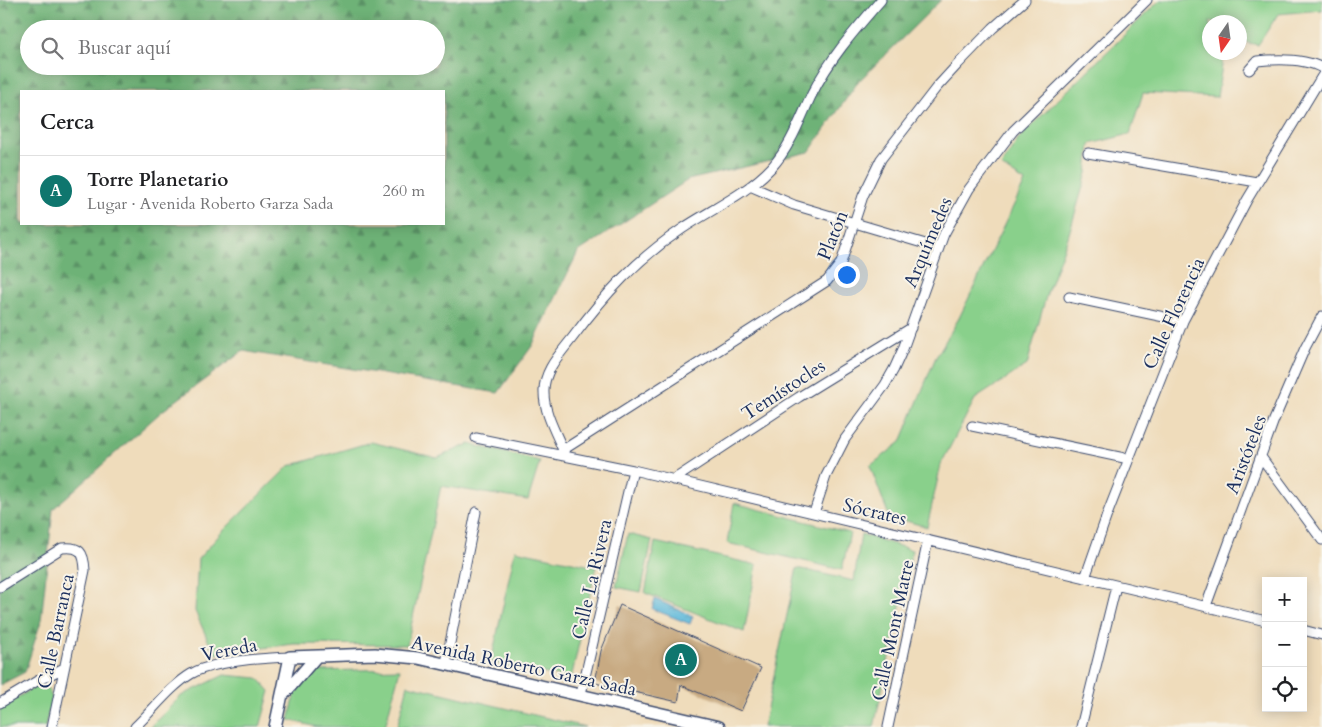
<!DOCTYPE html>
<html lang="es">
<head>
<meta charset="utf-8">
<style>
	:root { --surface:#fff; --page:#f2f2f2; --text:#202124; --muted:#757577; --line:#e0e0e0; --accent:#0f766e }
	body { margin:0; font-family:Cardo,serif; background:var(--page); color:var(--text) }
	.controls { position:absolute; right:15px; bottom:15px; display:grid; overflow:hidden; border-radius:0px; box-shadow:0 2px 12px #0003 }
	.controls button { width:45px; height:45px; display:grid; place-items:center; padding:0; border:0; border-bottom:1px solid var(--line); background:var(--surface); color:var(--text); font:25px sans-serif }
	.compass { position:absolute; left:1202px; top:15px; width:45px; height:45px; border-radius:50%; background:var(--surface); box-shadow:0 2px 12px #0003; rotate:193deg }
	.you { position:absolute; left:846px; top:274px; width:18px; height:18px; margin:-12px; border:4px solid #fff; border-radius:50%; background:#1a73e8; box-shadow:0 0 0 8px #1a73e833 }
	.badge { display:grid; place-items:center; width:32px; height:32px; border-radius:50%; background:var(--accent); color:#fff; font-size:16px; font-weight:700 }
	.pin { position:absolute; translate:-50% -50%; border:2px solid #fff; box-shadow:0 1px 5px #0006 }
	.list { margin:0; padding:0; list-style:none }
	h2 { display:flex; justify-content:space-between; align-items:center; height:65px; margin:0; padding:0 20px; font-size:21px }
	h2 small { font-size:16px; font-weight:400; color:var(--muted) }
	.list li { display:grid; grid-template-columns:32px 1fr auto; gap:15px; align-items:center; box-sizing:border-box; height:70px; padding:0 20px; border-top:1px solid var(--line) }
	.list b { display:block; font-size:19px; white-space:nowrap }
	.list p { margin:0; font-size:16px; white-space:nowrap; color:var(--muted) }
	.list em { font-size:16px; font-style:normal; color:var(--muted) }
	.icon { flex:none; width:28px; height:28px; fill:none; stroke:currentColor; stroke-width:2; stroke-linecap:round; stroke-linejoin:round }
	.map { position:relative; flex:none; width:1322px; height:727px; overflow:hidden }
	.search { position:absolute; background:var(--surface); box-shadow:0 2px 12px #0003; left:20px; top:20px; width:425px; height:55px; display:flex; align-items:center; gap:12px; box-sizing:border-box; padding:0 18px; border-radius:28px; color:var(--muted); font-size:19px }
	.panel { position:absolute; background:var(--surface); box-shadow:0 2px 12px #0003; left:20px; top:90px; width:425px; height:135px; border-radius:0px }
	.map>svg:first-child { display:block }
	.green { fill:#89d08b; stroke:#528074 }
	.forest { fill:url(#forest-firs); stroke:#44706a; fill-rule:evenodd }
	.water { fill:url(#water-ripples); stroke:#3c749c }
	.building { fill:#c8aa82 }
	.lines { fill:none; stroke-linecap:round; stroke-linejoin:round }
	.minor-casing { stroke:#3b496c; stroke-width:11 }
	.tertiary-casing { stroke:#3b496c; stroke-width:14 }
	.minor { stroke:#fff; stroke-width:9 }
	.tertiary { stroke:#fff; stroke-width:11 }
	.labels { text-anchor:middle; stroke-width:4; stroke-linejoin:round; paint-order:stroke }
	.street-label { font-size:19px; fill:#1b2f5e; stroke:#f7f3e8 }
</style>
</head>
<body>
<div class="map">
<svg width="1322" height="727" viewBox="0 0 1322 727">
	<defs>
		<pattern id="forest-firs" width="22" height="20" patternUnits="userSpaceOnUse" patternTransform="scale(1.25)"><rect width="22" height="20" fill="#6eb277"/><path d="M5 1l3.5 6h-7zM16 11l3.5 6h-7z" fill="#5a9165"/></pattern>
		<pattern id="water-ripples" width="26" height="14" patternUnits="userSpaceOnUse" patternTransform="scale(1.25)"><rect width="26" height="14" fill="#5cb8da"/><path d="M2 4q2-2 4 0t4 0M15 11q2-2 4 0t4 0" fill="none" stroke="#4b96b4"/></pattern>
	</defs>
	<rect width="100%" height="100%" fill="#f7f3e8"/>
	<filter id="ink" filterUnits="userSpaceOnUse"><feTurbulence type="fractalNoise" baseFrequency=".02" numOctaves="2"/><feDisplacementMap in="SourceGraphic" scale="10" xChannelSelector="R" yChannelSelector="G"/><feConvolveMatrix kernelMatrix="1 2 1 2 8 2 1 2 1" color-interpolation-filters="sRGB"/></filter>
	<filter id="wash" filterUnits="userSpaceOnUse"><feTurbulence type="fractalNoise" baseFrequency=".0096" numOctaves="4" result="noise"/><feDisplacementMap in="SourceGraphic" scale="20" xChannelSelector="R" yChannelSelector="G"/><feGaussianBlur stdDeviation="1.12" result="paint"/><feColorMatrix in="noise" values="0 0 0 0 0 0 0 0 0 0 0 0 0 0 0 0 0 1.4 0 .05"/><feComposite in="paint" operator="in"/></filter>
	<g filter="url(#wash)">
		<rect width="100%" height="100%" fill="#efdcbb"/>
		<path class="green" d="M1160 0H1322V10L1278 14 1258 45 1240 41V22H1210V52L1224 53 1217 97 1143 93 1130 134 1090 144 1087 173 1068 237 1047 293 1027 365 975 399 941 464 927 527 889 516 870 466 901 442 935 359 959 318 1025 182 1001 166 1020 137Z
			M371 442 437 458 469 444 540 461 528 500 441 486 407 645 294 644 214 654 195 611 198 559 224 530 289 466Z
			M734 503 850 533 842 570 727 543Z
			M628 534 652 540 641 592 616 587Z
			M861 534 912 550 874 727H763L797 568 854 581Z
			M655 542 757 565 744 632 645 593Z
			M515 550 596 567 571 679 491 662Z
			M400 669 385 727H317L289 720 298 682 318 671Z
			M224 675 258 678 270 691 260 727H150L181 696Z
			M408 685 585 727H397Z
			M35 687 47 688 52 697 45 727H0V708Z"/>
		<path class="forest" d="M0 0H941L858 82 809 152 688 180 578 252 532 346 498 393 243 351 161 412 53 509 41 621 25 672 0 685ZM29 29H436V66H29ZM21 91H444V224H21Z"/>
		<path class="water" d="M655 599 693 616 690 624 652 609Z"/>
		<g id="blocks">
			<path class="building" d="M620 605 761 668 741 711 681 685 678 702 595 683 601 651Z"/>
		</g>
	</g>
	<g filter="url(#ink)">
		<use href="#blocks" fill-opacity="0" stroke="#3b496c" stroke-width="1"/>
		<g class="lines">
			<g class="minor-casing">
				<path id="minor" d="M1249 70 1257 61C1277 59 1304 58 1322 68
					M1088 153 1257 182
					M750 186 794 205 939 248
					M1069 297 1183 321
					M972 426 1129 459
					M476 438 633 470 1266 621
					M563 450C556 433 544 412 544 393 543 371 560 354 573 337 605 294 637 259 682 229 712 209 748 193 772 167 791 146 800 119 812 94 830 58 855 30 881 0
					M562 455 563 450 827 281 841 263 863 196 881 159 936 88 958 64 993 28 1025 0
					M1261 457 1322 540
					M673 480 799 397 911 328
					M814 513 826 476 845 439 885 385 894 369 903 349 944 234 969 189 1013 131 1147 0
					M1085 578 1107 515 1183 321 1247 200 1322 76
					M0 587 62 548C80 546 84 552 85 570L52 727
					M1206 606 1274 420 1305 348 1322 316
					M1303 630 1322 635
					M446 663 476 512
					M581 694 633 470
					M0 703 37 681 64 668
					M135 727C153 710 171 686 191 674 213 661 264 658 290 657
					M888 727 928 540
					M1081 727 1116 586"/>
			</g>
			<g class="tertiary-casing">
				<path id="tertiary" d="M284 694 316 657
					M275 727 290 657 375 654 418 658 719 727"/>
			</g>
			<use href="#minor" class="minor"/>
			<use href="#tertiary" class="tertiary"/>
		</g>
	</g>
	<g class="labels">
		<g class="street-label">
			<text transform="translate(832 235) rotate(-68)" y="7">Platón</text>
			<text transform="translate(927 242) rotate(-67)" y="7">Arquímedes</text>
			<text transform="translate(1173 313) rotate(-65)" y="7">Calle Florencia</text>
			<text transform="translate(783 389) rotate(-33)" y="7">Temístocles</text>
			<text transform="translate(1245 454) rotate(-69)" y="7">Aristóteles</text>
			<text transform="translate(875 511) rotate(13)" y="7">Sócrates</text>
			<text transform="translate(591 579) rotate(-77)" y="7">Calle La Rivera</text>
			<text transform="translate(892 630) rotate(-78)" y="7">Calle Mont Matre</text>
			<text transform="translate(55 631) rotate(-78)" y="7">Calle Barranca</text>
			<text transform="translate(229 649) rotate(-11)" y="7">Vereda</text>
			<text transform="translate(524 665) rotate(12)" y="7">Avenida Roberto Garza Sada</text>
		</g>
	</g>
</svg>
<div class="controls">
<button>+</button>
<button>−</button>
<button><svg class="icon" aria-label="locate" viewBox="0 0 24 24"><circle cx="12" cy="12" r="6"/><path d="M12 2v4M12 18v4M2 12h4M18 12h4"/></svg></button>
</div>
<svg class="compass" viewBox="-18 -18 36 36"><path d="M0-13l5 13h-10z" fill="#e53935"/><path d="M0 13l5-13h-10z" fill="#757577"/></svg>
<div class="you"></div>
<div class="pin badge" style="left:681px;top:660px">A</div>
<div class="search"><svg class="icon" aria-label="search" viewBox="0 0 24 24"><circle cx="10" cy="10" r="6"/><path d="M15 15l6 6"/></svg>Buscar aquí</div>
<section class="panel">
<h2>Cerca<small></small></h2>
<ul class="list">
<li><span class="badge">A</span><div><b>Torre Planetario</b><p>Lugar · Avenida Roberto Garza Sada</p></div><em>260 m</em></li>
</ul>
</section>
</div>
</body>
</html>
